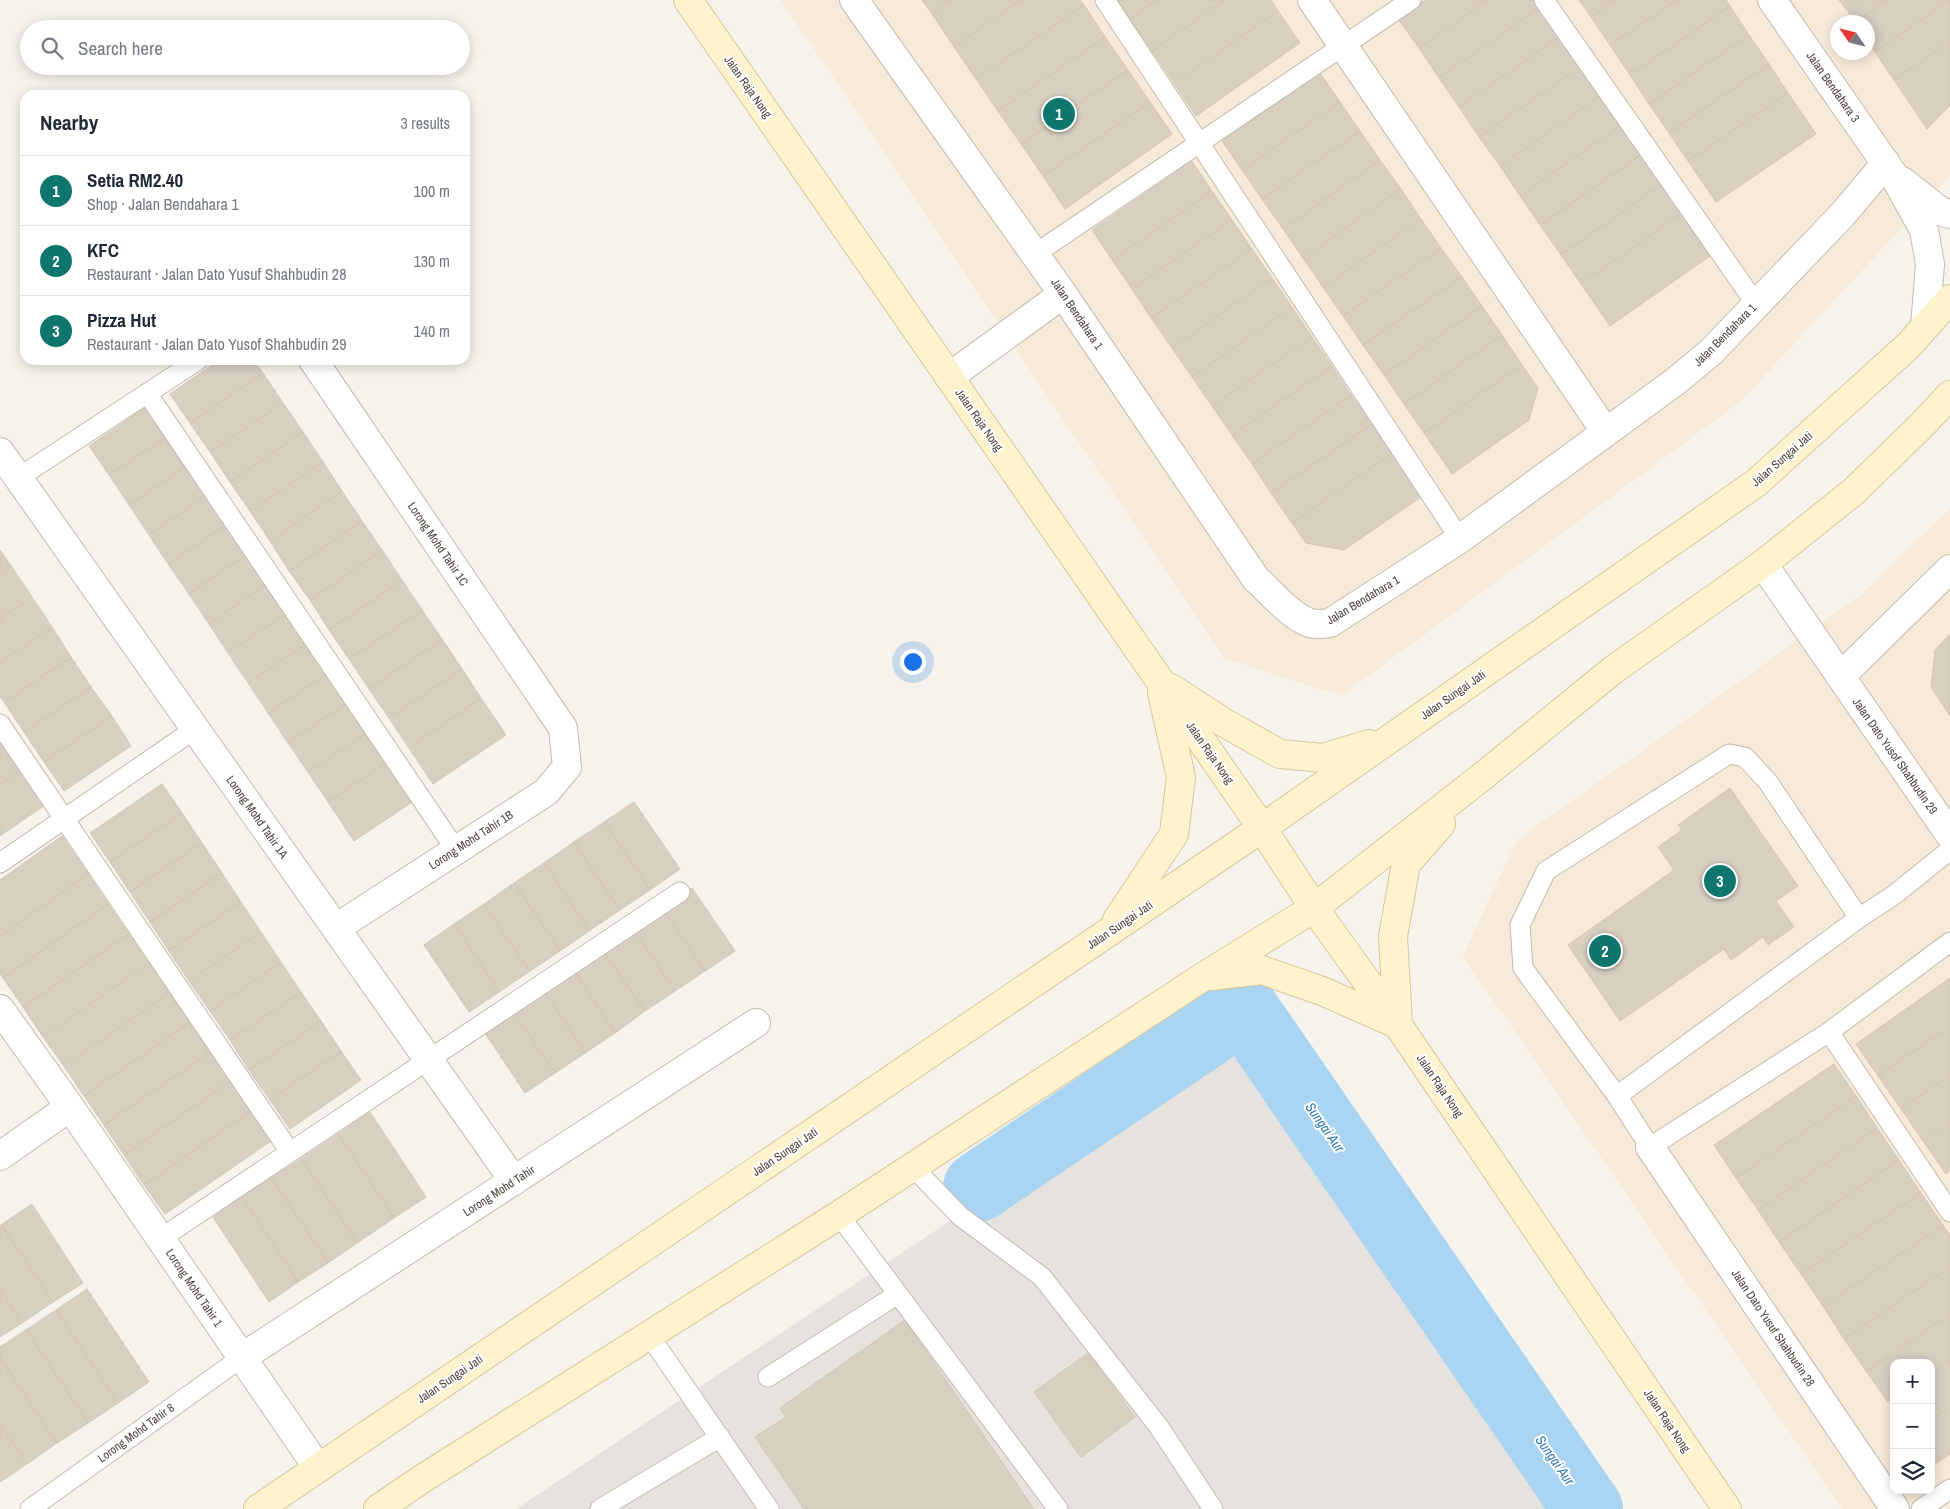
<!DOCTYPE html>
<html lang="en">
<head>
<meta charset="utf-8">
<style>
	:root { --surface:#fff; --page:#f2f2f3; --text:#1f2937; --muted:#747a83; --line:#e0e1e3; --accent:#0f766e }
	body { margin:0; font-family:"Archivo Narrow",sans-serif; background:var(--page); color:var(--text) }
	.controls { position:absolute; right:15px; bottom:15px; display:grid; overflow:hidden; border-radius:10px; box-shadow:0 2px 12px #0003 }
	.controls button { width:45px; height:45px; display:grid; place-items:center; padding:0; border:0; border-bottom:1px solid var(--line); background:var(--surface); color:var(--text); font:25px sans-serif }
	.compass { position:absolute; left:1830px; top:15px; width:45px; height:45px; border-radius:50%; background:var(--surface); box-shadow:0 2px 12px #0003; rotate:305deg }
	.you { position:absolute; left:912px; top:661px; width:18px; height:18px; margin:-12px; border:4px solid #fff; border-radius:50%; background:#1a73e8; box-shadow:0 0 0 8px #1a73e833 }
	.badge { display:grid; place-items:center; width:32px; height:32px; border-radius:50%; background:var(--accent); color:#fff; font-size:16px; font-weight:700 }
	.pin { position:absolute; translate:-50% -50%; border:2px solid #fff; box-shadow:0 1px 5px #0006 }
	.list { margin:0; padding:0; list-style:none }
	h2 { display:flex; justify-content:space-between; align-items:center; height:65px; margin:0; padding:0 20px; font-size:21px }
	h2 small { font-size:16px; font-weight:400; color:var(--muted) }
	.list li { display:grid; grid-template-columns:32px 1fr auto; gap:15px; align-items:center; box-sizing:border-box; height:70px; padding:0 20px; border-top:1px solid var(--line) }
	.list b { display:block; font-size:19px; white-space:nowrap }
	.list p { margin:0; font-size:16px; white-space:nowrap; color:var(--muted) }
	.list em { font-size:16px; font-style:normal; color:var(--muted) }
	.icon { flex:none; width:28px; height:28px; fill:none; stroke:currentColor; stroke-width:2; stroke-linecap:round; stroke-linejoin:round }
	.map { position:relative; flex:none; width:1950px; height:1509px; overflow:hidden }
	.search { position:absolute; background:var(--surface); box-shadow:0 2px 12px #0003; left:20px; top:20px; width:450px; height:55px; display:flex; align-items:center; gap:12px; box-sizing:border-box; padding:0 18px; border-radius:28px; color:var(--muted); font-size:19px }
	.panel { position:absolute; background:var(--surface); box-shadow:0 2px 12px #0003; left:20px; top:90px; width:450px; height:275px; border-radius:15px }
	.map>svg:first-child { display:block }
	.commercial { fill:#f7ead8; fill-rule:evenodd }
	.industrial { fill:#e6e2dd }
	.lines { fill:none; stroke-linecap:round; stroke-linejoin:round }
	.river { stroke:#a9d4f2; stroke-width:70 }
	.building { fill:#d8cfc1; stroke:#d3c7b4 }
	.service-casing { stroke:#c2bbae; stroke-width:21 }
	.minor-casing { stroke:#c2bbae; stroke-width:30 }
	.secondary-casing { stroke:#d6c79b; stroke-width:30 }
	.service { stroke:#fff; stroke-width:19 }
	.minor { stroke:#fff; stroke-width:28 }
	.secondary { stroke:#fff3cd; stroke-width:28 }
	.labels { text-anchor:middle; stroke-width:4; stroke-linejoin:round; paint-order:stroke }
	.street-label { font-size:12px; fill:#4b4439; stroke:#fff }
	.water-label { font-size:14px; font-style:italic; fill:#2e7ab2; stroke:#fff }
</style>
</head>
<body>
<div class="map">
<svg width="1950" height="1509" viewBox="0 0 1950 1509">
	<rect width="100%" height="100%" fill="#f6f3ec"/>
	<path class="commercial" d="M781 0H1950V176L1740 402 1341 696 1224 658ZM1838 22H1868V52H1838Z
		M1950 508V1509H1842L1463 956 1517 840 1861 595ZM1894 1363H1931V1490H1894Z"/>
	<path class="industrial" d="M1239 1029 1566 1509H516Z"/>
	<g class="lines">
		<path class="river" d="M978 1187 1243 1008 1588 1509"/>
	</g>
	<path class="building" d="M922 0H952L932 14Z
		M952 0H1021L954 47 932 14Z
		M1021 0H1080L1084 5 976 79 954 47Z
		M1117 0H1156L1130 19Z
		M1156 0H1225L1152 51 1130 19Z
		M1225 0H1271L1278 11 1174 83 1152 51Z
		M1425 0H1488L1419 48 1398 19Z
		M1488 0H1533L1539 8 1439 78 1419 48Z
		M1579 0H1616L1591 17Z
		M1616 0H1677L1610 45 1591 17Z
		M1677 0H1726L1730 6 1630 75 1610 45Z
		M1839 0H1888L1856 22Z
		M1888 0H1949L1875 52 1868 41V22H1856Z
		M1950 0V41L1894 80 1875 52Z
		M1084 5 1105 37 998 111 976 79Z
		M1730 6 1749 35 1649 104 1630 75Z
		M1539 8 1559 37 1459 107 1439 78Z
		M1278 11 1300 43 1196 116 1174 83Z
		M1749 35 1769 64 1669 133 1649 104Z
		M1105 37 1128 70 1021 144 998 111Z
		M1559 37 1580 67 1479 137 1459 107Z
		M1950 41V105L1927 129 1894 80Z
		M1769 64 1788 93 1688 161 1669 133Z
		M1580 67 1600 96 1500 166 1479 137Z
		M1128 70 1150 102 1043 176 1021 144Z
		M1320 73 1340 102 1242 170 1222 141Z
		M1788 93 1816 134 1716 202 1688 161Z
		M1600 96 1621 125 1520 196 1500 166Z
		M1150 102 1172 134 1065 209 1043 176Z
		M1340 102 1360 131 1262 199 1242 170Z
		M1621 125 1641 155 1540 225 1520 196Z
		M1360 131 1380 160 1283 229 1262 199Z
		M1641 155 1661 185 1561 255 1540 225Z
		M1380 160 1401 189 1303 258 1283 229Z
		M1192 161 1212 191 1112 260 1092 230Z
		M1661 185 1681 214 1581 284 1561 255Z
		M1401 189 1421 219 1323 287 1303 258Z
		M1212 191 1232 220 1132 289 1112 260Z
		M1681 214 1710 256 1610 326 1581 284Z
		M1421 219 1441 248 1343 316 1323 287Z
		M1232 220 1252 249 1151 318 1132 289Z
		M1441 248 1462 277 1363 345 1343 316Z
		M1252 249 1272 278 1172 348 1151 318Z
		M1462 277 1482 306 1384 375 1363 345Z
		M1272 278 1292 307 1192 377 1172 348Z
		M1482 306 1502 335 1404 404 1384 375Z
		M1292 307 1312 337 1212 406 1192 377Z
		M1502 335 1522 365 1424 433 1404 404Z
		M1312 337 1332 366 1232 435 1212 406Z
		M219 360H254L263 373 190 423 170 394Z
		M1522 365 1538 388 1529 420 1452 474 1424 433Z
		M1332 366 1351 395 1252 464 1232 435Z
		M263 373 283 403 210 452 190 423Z
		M1351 395 1372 424 1271 493 1252 464Z
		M153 402 173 432 109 475 89 446Z
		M283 403 303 432 230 482 210 452Z
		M1372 424 1392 453 1292 523 1271 493Z
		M173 432 192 462 129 505 109 475Z
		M303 432 323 462 250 511 230 482Z
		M1392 453 1421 497 1344 550 1306 543 1292 523Z
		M192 462 212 492 149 535 129 505Z
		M323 462 342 491 270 541 250 511Z
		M342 491 362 521 289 571 270 541Z
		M212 492 232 521 168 564 149 535Z
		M232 521 252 551 189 594 168 564Z
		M362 521 382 550 310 600 289 571Z
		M0 550 12 567 0 575Z
		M382 550 402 580 329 630 310 600Z
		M252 551 272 580 209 624 189 594Z
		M12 567 32 597 0 619V575Z
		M272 580 292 610 228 653 209 624Z
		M402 580 422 610 349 659 329 630Z
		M32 597 52 627 0 662V619Z
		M292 610 312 640 248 683 228 653Z
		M422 610 442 639 369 689 349 659Z
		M52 627 71 657 4 702 0 696V662Z
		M1950 634V716L1931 687 1935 650Z
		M442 639 462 669 389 718 369 689Z
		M312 640 332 670 268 713 248 683Z
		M71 657 91 687 24 732 4 702Z
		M462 669 481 698 409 748 389 718Z
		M332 670 352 699 288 743 268 713Z
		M91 687 112 716 44 762 24 732Z
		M481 698 506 735 433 784 409 748Z
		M352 699 372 729 308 772 288 743Z
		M112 716 131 746 64 791 44 762Z
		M372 729 392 759 328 802 308 772Z
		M0 740 21 770 0 784Z
		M392 759 418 798 354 841 328 802Z
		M21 770 45 805 0 836V784Z
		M162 784 182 813 110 862 90 833Z
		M1730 788 1798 886 1776 901 1794 927 1768 945 1763 937 1731 960 1724 949 1620 1021 1568 945 1674 870 1658 847 1682 830 1678 825Z
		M634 802 680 869 650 890 604 822Z
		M182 813 202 843 130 892 110 862Z
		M604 822 650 890 620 910 574 842Z
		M62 836 88 874 0 936V880Z
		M574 842 620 910 589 931 544 863Z
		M202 843 222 873 150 922 130 892Z
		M544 863 589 931 560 951 514 883Z
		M222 873 241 902 169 951 150 922Z
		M88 874 108 904 3 978 0 974V936Z
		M514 883 560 951 530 971 484 904Z
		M692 888 735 951 705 971 662 908Z
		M241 902 261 932 189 981 169 951Z
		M108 904 129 934 23 1007 3 978Z
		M484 904 530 971 499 992 454 924Z
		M662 908 705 971 675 991 632 928Z
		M454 924 499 992 469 1012 424 945Z
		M632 928 675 991 645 1011 602 949Z
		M261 932 281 962 210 1011 189 981Z
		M129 934 149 963 43 1037 23 1007Z
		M602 949 645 1011 615 1033 573 969Z
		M281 962 301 992 230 1040 210 1011Z
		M149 963 169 993 64 1066 43 1037Z
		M573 969 615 1033 585 1053 543 990Z
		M1950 978V1026L1878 1076 1856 1044Z
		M543 990 585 1053 555 1073 513 1010Z
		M301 992 321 1021 249 1070 230 1040Z
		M169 993 190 1022 84 1096 64 1066Z
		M513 1010 555 1073 525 1093 483 1030Z
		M321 1021 341 1051 270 1100 249 1070Z
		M190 1022 210 1052 104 1125 84 1096Z
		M1950 1026V1075L1901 1109 1878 1076Z
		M341 1051 361 1080 290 1129 270 1100Z
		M210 1052 230 1081 124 1155 104 1125Z
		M1834 1064 1856 1096 1736 1178 1714 1145Z
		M1950 1075V1123L1923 1141 1901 1109Z
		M230 1081 251 1111 144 1185 124 1155Z
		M1856 1096 1877 1128 1758 1210 1736 1178Z
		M251 1111 271 1141 165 1214 144 1185Z
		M370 1112 426 1197 394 1218 338 1134Z
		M1950 1123V1170L1946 1174 1923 1141Z
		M1877 1128 1899 1160 1779 1242 1758 1210Z
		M338 1134 394 1218 357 1243 301 1159Z
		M301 1159 357 1243 328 1263 271 1178Z
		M1899 1160 1921 1193 1801 1274 1779 1242Z
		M271 1178 328 1263 298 1282 242 1197Z
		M1921 1193 1943 1225 1823 1306 1801 1274Z
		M242 1197 298 1282 269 1302 213 1217Z
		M32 1204 83 1283 53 1302 1 1225Z
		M1 1225 53 1302 22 1323 0 1289V1226Z
		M1943 1225 1950 1236V1267L1844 1339 1823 1306Z
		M1950 1267V1314L1866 1371 1844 1339Z
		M0 1289 22 1323 0 1337Z
		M87 1289 149 1382 118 1403 56 1310Z
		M56 1310 118 1403 88 1423 26 1330Z
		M1950 1314V1360L1931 1373V1363H1894V1398L1888 1402 1866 1371Z
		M905 1320 1034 1509H804L755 1437 786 1417 780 1408Z
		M26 1330 88 1423 57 1443 0 1357V1347Z
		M1088 1353 1135 1417 1081 1457 1034 1392Z
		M0 1357 57 1443 27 1464 0 1424Z
		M1950 1360V1407L1931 1420V1373Z
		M1950 1407V1454L1931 1467V1420Z
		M0 1424 27 1464 0 1482Z"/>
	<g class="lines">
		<g class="service-casing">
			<path id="service" d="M1105 0 1460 539
				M1544 0 1756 304
				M1035 254 1411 0
				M147 393 456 850
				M18 478 198 360
				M0 724 290 1152
				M1950 850 1894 895 1859 918 1768 782 1745 757 1729 754 1546 871 1520 925 1523 968 1617 1096 1650 1147 1829 1032 1950 942
				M0 863 195 729
				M1829 1032 1950 1212
				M1617 1096 1859 918
				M912 1166 960 1216 1042 1277 1159 1427 1213 1509
				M839 1215 1058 1509
				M160 1239 680 892
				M649 1335 769 1509
				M768 1377 898 1294
				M30 1509 241 1358
				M600 1509 720 1437
				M1921 1509 1950 1489"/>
		</g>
		<g class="minor-casing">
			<path id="minor" d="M854 0 1063 294 1256 579C1272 593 1290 616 1310 623 1317 625 1323 624 1330 623L1460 539 1676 381 1711 352 1843 214 1886 163
				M1312 0 1605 431
				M1772 0 1893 174 1924 230 1930 264 1925 327
				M1902 181 1940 211 1950 214
				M313 360 563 728 567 767 546 792 336 928
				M949 377 1063 294
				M0 452 514 1181
				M1763 564 1950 835
				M1841 676 1950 569
				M0 1009 70 1107 318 1468
				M1650 1147 1895 1509
				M0 1156 70 1107
				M241 1358 756 1023"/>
		</g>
		<g class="secondary-casing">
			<path id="secondary" d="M688 0 1262 828 1314 908 1398 1025 1727 1509
				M1171 688 1223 722 1280 754 1323 758 1369 744
				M1117 920 1174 834 1181 777 1162 693
				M1211 976 1262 970 1322 991 1397 1024
				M1398 1025 1393 936 1406 864 1441 824
				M258 1509 1262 828 1756 483 1908 346 1950 299
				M378 1509 422 1479 839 1215 1203 977 1314 908 1483 776 1613 670 1763 564 1853 492 1922 425 1950 395"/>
		</g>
		<use href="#service" class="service"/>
		<use href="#minor" class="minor"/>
		<use href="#secondary" class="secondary"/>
	</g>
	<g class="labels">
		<g class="street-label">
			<text transform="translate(748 87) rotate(55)" y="4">Jalan Raja Nong</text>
			<text transform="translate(1833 87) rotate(55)" y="4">Jalan Bendahara 3</text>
			<text transform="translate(1077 314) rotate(56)" y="4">Jalan Bendahara 1</text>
			<text transform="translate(1725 335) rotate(-45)" y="4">Jalan Bendahara 1</text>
			<text transform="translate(979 420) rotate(55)" y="4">Jalan Raja Nong</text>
			<text transform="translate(1782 459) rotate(-41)" y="4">Jalan Sungai Jati</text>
			<text transform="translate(438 544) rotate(56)" y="4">Lorong Mohd Tahir 1C</text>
			<text transform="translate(1363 600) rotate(-31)" y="4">Jalan Bendahara 1</text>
			<text transform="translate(1453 695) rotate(-35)" y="4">Jalan Sungai Jati</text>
			<text transform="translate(1210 753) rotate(55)" y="4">Jalan Raja Nong</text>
			<text transform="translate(1895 756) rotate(55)" y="4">Jalan Dato Yusof Shahbudin 29</text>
			<text transform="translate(257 817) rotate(55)" y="4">Lorong Mohd Tahir 1A</text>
			<text transform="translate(471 840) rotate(-33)" y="4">Lorong Mohd Tahir 1B</text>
			<text transform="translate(1120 925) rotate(-34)" y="4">Jalan Sungai Jati</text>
			<text transform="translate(1440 1086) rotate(56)" y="4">Jalan Raja Nong</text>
			<text transform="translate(785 1152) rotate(-34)" y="4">Jalan Sungai Jati</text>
			<text transform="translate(499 1191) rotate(-33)" y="4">Lorong Mohd Tahir</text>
			<text transform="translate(194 1288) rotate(56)" y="4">Lorong Mohd Tahir 1</text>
			<text transform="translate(1773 1328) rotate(56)" y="4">Jalan Dato Yusuf Shahbudin 28</text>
			<text transform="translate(450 1379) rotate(-34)" y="4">Jalan Sungai Jati</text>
			<text transform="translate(1667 1421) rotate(56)" y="4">Jalan Raja Nong</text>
			<text transform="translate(136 1433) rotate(-36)" y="4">Lorong Mohd Tahir 8</text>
		</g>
		<g class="water-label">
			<text transform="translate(1325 1127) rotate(55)" y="5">Sungai Aur</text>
			<text transform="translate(1555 1460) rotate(55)" y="5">Sungai Aur</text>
		</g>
	</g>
</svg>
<div class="controls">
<button>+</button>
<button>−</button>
<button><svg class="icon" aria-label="layers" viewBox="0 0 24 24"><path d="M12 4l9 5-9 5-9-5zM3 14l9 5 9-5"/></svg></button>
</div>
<svg class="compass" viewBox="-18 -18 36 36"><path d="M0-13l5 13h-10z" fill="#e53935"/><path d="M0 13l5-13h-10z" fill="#747a83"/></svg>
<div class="you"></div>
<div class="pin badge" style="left:1059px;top:114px">1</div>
<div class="pin badge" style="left:1605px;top:951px">2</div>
<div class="pin badge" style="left:1720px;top:881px">3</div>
<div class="search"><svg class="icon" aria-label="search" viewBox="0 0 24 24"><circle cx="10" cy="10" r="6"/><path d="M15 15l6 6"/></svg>Search here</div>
<section class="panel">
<h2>Nearby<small>3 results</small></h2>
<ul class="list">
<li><span class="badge">1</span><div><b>Setia RM2.40</b><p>Shop · Jalan Bendahara 1</p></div><em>100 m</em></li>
<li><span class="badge">2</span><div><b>KFC</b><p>Restaurant · Jalan Dato Yusuf Shahbudin 28</p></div><em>130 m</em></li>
<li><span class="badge">3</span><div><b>Pizza Hut</b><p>Restaurant · Jalan Dato Yusof Shahbudin 29</p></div><em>140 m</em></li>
</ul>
</section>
</div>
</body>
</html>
